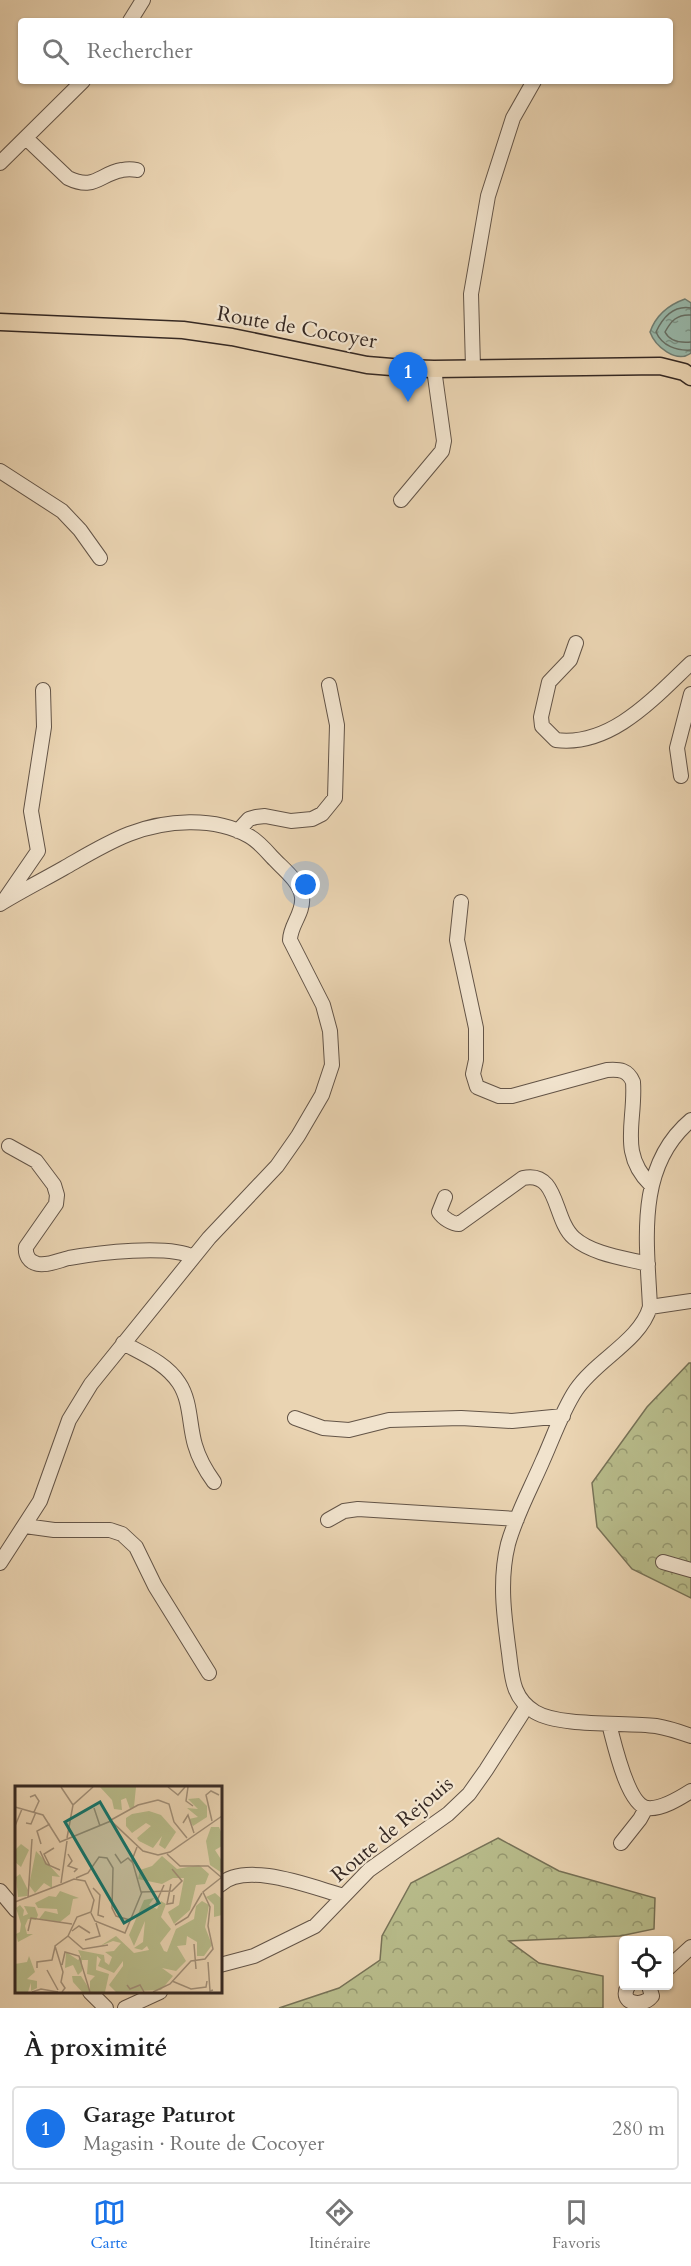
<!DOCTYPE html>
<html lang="fr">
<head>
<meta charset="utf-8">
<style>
	:root { --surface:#fff; --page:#f6f6f6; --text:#222; --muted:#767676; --line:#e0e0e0; --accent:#1a73e8 }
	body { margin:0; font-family:Cardo,serif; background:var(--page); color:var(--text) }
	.controls { position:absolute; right:18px; bottom:18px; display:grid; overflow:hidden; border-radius:6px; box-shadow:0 2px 4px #0004 }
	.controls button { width:54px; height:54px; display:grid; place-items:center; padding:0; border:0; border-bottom:2px solid var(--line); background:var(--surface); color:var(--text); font:30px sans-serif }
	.you { position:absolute; left:306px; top:885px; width:21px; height:21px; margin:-15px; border:4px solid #fff; border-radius:50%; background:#1a73e8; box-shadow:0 0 0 9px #1a73e833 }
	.badge { display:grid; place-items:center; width:39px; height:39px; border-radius:50%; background:var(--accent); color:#fff; font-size:20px; font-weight:700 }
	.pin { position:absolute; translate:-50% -50px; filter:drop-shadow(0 2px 3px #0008) }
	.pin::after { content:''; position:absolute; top:32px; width:21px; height:18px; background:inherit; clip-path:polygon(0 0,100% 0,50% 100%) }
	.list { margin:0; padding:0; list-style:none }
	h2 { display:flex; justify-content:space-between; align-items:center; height:78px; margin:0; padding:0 24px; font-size:26px }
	h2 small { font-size:20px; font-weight:400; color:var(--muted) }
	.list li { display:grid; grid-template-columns:39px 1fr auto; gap:18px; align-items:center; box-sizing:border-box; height:84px; margin:0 12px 12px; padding:0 12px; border:2px solid var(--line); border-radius:6px }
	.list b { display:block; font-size:22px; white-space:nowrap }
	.list p { margin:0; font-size:20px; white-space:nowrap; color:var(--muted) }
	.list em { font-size:20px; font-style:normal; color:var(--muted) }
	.icon { flex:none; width:33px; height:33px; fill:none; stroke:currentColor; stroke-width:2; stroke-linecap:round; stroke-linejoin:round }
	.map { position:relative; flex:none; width:691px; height:2008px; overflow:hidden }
	.search { position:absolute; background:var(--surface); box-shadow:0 2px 4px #0004; left:18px; right:18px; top:18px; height:66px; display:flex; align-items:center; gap:15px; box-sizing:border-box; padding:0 21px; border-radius:6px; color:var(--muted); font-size:22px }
	.sheet { height:174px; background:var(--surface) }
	nav { display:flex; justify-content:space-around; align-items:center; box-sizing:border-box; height:84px; border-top:2px solid var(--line); background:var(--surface); font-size:16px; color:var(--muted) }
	nav a { display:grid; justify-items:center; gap:3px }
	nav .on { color:var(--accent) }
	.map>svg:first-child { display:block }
	.forest { fill:url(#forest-crowns); stroke:#777257; stroke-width:1.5 }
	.water { fill:url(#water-ripples); stroke:#717f74; stroke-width:1.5 }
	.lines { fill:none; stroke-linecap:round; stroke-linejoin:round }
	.shore { stroke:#677066; stroke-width:1.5 }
	.minor-casing { stroke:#635447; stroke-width:16 }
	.major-casing { stroke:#362923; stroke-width:19 }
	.minor { stroke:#f1e3cd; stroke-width:14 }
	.major { stroke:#ead4b2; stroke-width:16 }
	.labels { text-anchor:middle; stroke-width:4.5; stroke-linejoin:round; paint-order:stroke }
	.street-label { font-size:21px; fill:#362923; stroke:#f1e3cd }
	.inset-road { fill:none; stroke:#a29079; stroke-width:1.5 }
	.view { fill:#0f766e; fill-opacity:0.15; stroke:#0f766e; stroke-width:3 }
	.inset-edge { fill:none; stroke:#362923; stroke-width:3 }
</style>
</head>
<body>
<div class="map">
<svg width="691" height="2008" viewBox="0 0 691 2008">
	<defs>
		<pattern id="forest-crowns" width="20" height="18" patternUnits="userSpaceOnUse" patternTransform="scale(1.5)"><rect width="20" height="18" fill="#b8bc8b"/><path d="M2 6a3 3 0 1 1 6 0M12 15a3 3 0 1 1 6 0" fill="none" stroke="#969971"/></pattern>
		<pattern id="water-ripples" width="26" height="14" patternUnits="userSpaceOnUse" patternTransform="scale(1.5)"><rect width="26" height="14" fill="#98b8aa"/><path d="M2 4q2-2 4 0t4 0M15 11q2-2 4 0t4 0" fill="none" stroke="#7d968a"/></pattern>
	</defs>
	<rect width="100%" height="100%" fill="#ead4b2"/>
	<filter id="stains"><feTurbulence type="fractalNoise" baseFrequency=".00333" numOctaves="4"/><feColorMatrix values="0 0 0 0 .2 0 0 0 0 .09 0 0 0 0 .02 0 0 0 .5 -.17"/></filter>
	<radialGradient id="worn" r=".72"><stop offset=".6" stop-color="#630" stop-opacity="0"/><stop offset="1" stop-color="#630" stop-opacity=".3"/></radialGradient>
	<path class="forest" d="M689 1363H691V1598L632 1569 597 1527 592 1483 647 1407Z
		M498 1838 559 1871 655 1898 654 1929 620 1936 509 1941 539 1963 603 1976V2008H279L339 1988 380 1960 382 1936 411 1883Z"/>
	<path class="water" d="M685 299 691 303V353C676 364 655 346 650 332 656 315 668 305 685 299Z"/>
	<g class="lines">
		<path class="shore" d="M691 308C674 305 663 317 656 332 662 346 677 351 691 350
			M691 315C677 314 671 321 665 332 670 342 681 343 691 342"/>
		<g class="minor-casing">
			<path id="minor" d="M130 21 143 0
				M27 139 68 178C95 191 99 174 122 170 127 169 132 169 137 170
				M0 163 83 81
				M473 367 471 294 488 196 513 118 534 81
				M0 471 62 511 80 530 100 558
				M401 500 442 451 444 441 434 369
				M576 643 570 660 549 682 541 717 542 726 556 740C611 747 654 698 691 663
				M681 776 677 748 691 694
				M238 831 249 819 256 817 265 816 291 821 312 819 322 814 335 798 337 725 329 685
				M5 899 38 851 31 811 44 727 43 690
				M461 902 457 940 476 1028V1060L473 1074 477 1087 499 1096H512L607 1070C620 1069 628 1070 633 1082 636 1121 618 1153 651 1185
				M0 904C21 891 43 880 64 868 85 856 106 843 129 834 165 820 214 816 249 836 258 841 265 849 272 857 282 868 300 881 302 897 304 913 290 925 290 940L323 1005 330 1031 332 1065 322 1095 298 1136 277 1166 209 1238 91 1384 69 1420 40 1501 0 1563
				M691 1120C635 1167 647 1242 650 1307 640 1341 596 1360 576 1390 562 1411 553 1438 543 1460 531 1488 516 1515 508 1544 499 1580 504 1616 509 1653 512 1677 512 1698 535 1712 560 1727 625 1722 656 1726 668 1728 680 1732 691 1736
				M9 1146 36 1161 54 1185 57 1195 56 1204 26 1247C25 1255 29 1262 38 1264 48 1266 60 1260 69 1258 97 1253 169 1244 193 1257
				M445 1197 439 1212C443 1218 452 1224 459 1224L523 1178C559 1170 553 1220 574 1238 592 1254 624 1258 648 1264
				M650 1307 691 1301
				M123 1343C143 1354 166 1363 179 1383 191 1401 189 1425 195 1445 199 1459 206 1471 214 1482
				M295 1418 323 1428 349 1430 389 1420 461 1418 512 1421 563 1416
				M328 1520 344 1511 358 1509 517 1519
				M25 1526 54 1530H110L122 1534 136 1547 155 1586 209 1673
				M663 1562 691 1570
				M609 1724C614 1742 627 1804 647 1808 661 1810 680 1798 691 1791
				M621 1843 640 1819 646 1808
				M220 1885C246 1860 314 1888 344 1896
				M0 1891 16 1910
				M220 1965 254 1956 315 1926 369 1870 448 1814 469 1794 486 1770 527 1706
				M668 1968 691 1947
				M628 1986C618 2004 643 2008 652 1996L649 1986
				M90 1992 106 2008
				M125 2008 160 1992"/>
		</g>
		<g class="major-casing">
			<path id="major" d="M0 322 183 330 232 337 367 365 404 368 434 369 660 366 684 372 691 377"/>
		</g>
		<use href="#minor" class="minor"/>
		<use href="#major" class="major"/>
	</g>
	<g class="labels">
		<g class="street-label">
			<text transform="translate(297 327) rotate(10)" y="7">Route de Cocoyer</text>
			<text transform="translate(392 1829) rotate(-40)" y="7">Route de Rejouis</text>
		</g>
	</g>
	<g transform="translate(15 1786)">
		<rect width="207" height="207" fill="#ead4b2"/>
		<path d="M85 1H121L119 21 115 23 111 12 106 14 107 24 99 23 97 14ZM184 12 192 20V31L178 40 174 33 183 31 172 22 183 23 173 13ZM134 25 146 29 161 46 150 63 144 59 147 50 138 62 124 55 122 52 136 40 131 37 117 47 111 40V32L117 28ZM196 41H204L207 48V60L200 64 207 75V87L195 79 191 55ZM6 58 14 64 6 81 0 76V64ZM21 65 45 91 37 90V102L29 97 20 107 14 99ZM147 70 162 83 184 79 194 88 190 98 181 99 175 124 159 138 153 126 164 119 169 92H158L147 98 123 93 125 84 137 80ZM5 88 13 104 12 110 3 111 1 91ZM45 105 64 112 58 113 55 128 45 136 24 133 30 125 43 128 42 123 23 122 20 117 34 110 41 111ZM200 107 207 113V129L199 131V119L191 111ZM139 112 134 119 142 123 146 115 151 118 146 131 156 143 145 157 149 165 152 166 161 143 179 133 181 120 187 115 194 119 190 141 197 159 189 170H182V156L172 150 171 159 162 160 171 175 161 185 147 182 158 190 146 204 101 206 94 199 108 180V175L99 187 83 180 86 173 94 179 97 171 90 166 99 165 106 157 98 155 85 160 101 150 119 167 134 164 132 160 127 164 119 162 128 156 130 135 119 160 114 149 129 114ZM5 119 9 124 8 130 13 128 9 120 20 121 23 129 21 134 13 133 10 140 12 148H18L3 156 1 148 5 146 6 138 1 122ZM63 164 89 169 90 177 82 170 81 184 94 188 90 206H67L58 196 57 190H66L75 204V195L80 190 72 188 73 174H67V185L63 189 58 179 50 182 51 166 63 174 66 171ZM14 170 20 186 12 193 22 195V202L16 205V197L13 206H0V178L12 176Z" fill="#b8bc8b"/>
		<path class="inset-road" d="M46 1 58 19M153 1 163 9 170 1M173 1 171 15 178 20M15 11 20 9 24 15 19 26M143 14 154 18 159 36 172 52M0 21 28 29 45 56 96 35 128 65 143 69 155 66 207 30M79 22 85 40M96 34 123 19 143 14M197 35 191 9 196 5 204 9M11 37 16 38 21 26M168 37 173 29 179 47M0 40 7 23M52 52 58 19 78 1M26 58 22 45 35 38M122 61 117 74 126 106 157 105 167 95 157 83M25 65 31 78 45 84M53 68 57 75 53 80 62 83 59 86M100 68 106 77 113 72 118 77M152 68 165 80H193L206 91M35 80 29 68 39 62M61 92 73 87 84 71 92 72 98 82 97 122 101 130 115 134M46 97 52 55M156 98 152 118 158 117 159 109M78 102 85 109 83 129 89 131M13 111 17 53M0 116 47 98M141 117 149 99M76 127 80 135 110 147 127 106M160 139 173 131 187 107M13 145 16 132 57 138M57 145 64 140 75 147M53 150 68 163 93 159M70 154 85 150 81 137M179 158 181 183M193 176 195 205 198 204M47 179 50 166 64 170 75 206M22 182V176L37 174 40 161M32 184 43 204M157 195 176 203 191 201 192 195M112 199 115 203 125 199 129 206M17 206 26 203 43 206M47 206 50 202 46 196 48 186 40 160 53 150 62 131 76 126 79 114 70 95 59 93 47 98M138 206 155 198 176 175 190 173 198 163 193 140 195 121 188 106 207 91"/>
		<path class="view" d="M85 16 144 117 109 137 50 36Z"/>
		<rect width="207" height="207" class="inset-edge"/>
	</g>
	<rect width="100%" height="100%" filter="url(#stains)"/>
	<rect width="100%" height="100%" fill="url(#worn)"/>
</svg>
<div class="controls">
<button><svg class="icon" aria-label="locate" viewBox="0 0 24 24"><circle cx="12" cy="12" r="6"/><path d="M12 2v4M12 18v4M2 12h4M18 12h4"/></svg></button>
</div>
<div class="you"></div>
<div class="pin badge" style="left:408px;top:402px">1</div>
<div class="search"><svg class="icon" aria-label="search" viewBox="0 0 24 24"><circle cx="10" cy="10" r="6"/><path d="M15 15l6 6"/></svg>Rechercher</div>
</div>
<section class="sheet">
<h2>À proximité<small></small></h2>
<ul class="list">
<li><span class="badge">1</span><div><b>Garage Paturot</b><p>Magasin · Route de Cocoyer</p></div><em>280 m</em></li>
</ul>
</section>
<nav>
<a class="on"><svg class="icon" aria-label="map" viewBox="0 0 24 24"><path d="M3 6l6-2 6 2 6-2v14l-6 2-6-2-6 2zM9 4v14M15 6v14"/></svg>Carte</a>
<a><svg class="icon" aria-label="directions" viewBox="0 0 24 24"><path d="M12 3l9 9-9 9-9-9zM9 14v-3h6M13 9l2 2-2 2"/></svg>Itinéraire</a>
<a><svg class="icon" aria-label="saved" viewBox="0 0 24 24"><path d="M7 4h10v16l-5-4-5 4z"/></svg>Favoris</a>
</nav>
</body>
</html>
